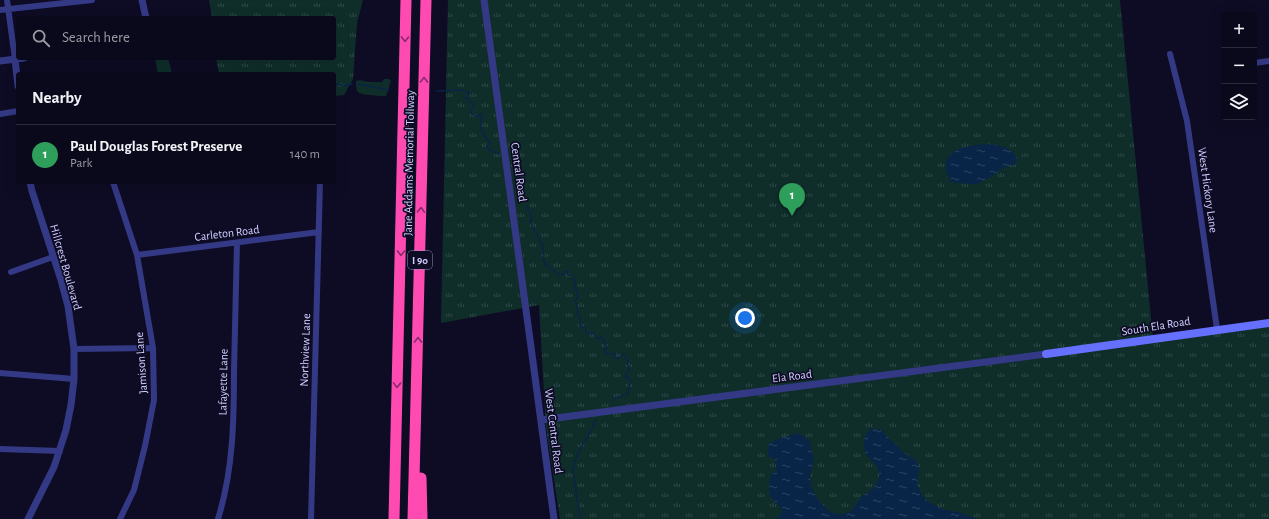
<!DOCTYPE html>
<html lang="en">
<head>
<meta charset="utf-8">
<style>
	:root { --surface:#0a091b; --page:#181728; --text:#f1f3f6; --muted:#999aa3; --line:#2a2a3a; --accent:#00f8fa }
	body { margin:0; font-family:"Alegreya Sans",sans-serif; background:var(--page); color:var(--text) }
	.controls { position:absolute; right:12px; top:12px; display:grid; overflow:hidden; border-radius:4px; box-shadow:0 4px 16px #0002 }
	.controls button { width:36px; height:36px; display:grid; place-items:center; padding:0; border:0; border-bottom:1px solid var(--line); background:var(--surface); color:var(--text); font:20px sans-serif }
	.you { position:absolute; left:745px; top:318px; width:14px; height:14px; margin:-10px; border:3px solid #fff; border-radius:50%; background:#1a73e8; box-shadow:0 0 0 6px #1a73e833 }
	.badge { display:grid; place-items:center; width:26px; height:26px; border-radius:50%; background:var(--accent); color:#fff; font-size:13px; font-weight:700 }
	.pin { position:absolute; translate:-50% -33px; filter:drop-shadow(0 1px 2px #0008) }
	.pin::after { content:''; position:absolute; top:21px; width:14px; height:12px; background:inherit; clip-path:polygon(0 0,100% 0,50% 100%) }
	.list { margin:0; padding:0; list-style:none }
	h2 { display:flex; justify-content:space-between; align-items:center; height:52px; margin:0; padding:0 16px; font-size:17px }
	h2 small { font-size:13px; font-weight:400; color:var(--muted) }
	.list li { display:grid; grid-template-columns:26px 1fr auto; gap:12px; align-items:center; box-sizing:border-box; height:60px; padding:0 16px; border-top:1px solid var(--line) }
	.list b { display:block; font-size:15px; white-space:nowrap }
	.list p { margin:0; font-size:13px; white-space:nowrap; color:var(--muted) }
	.list em { font-size:13px; font-style:normal; color:var(--muted) }
	.icon { flex:none; width:22px; height:22px; fill:none; stroke:currentColor; stroke-width:2; stroke-linecap:round; stroke-linejoin:round }
	.map { position:relative; flex:none; width:1269px; height:519px; overflow:hidden }
	.search { position:absolute; background:var(--surface); box-shadow:0 4px 16px #0002; left:16px; top:16px; width:320px; height:44px; display:flex; align-items:center; gap:10px; box-sizing:border-box; padding:0 14px; border-radius:4px; color:var(--muted); font-size:15px }
	.panel { position:absolute; background:var(--surface); box-shadow:0 4px 16px #0002; left:16px; top:72px; width:320px; height:112px; border-radius:4px }
	.map>svg:first-child { display:block }
	.green { fill:#0f2e2a }
	.park { fill:url(#park-tufts) }
	.water { fill:url(#water-ripples) }
	.lines { fill:none; stroke-linecap:round; stroke-linejoin:round }
	.stream { stroke:#082547; stroke-width:1.5 }
	.minor { stroke:#343986; stroke-width:6 }
	.tertiary { stroke:#343986; stroke-width:7 }
	.secondary { stroke:#6670ff; stroke-width:8 }
	.motorway { stroke:#ff4ab2; stroke-width:11 }
	.oneway { stroke:#862b6b }
	.labels { text-anchor:middle; stroke-width:3.5; stroke-linejoin:round; paint-order:stroke }
	.shield { fill:#0e0c24; stroke:#9694bd; stroke-width:1 }
	.shield-label { font-size:11px; font-weight:bold; fill:#d0cfff }
	.street-label { font-size:12px; fill:#d0cfff; stroke:#0e0c24 }
</style>
</head>
<body>
<div class="map">
<svg width="1269" height="519" viewBox="0 0 1269 519">
	<defs>
		<pattern id="park-tufts" width="24" height="20" patternUnits="userSpaceOnUse"><rect width="24" height="20" fill="#0f2e2a"/><path d="M3 7l-1-3M5 7V3M7 7l1-3M15 17l-1-3M17 17v-4M19 17l1-3" fill="none" stroke="#314b4a"/></pattern>
		<pattern id="water-ripples" width="26" height="14" patternUnits="userSpaceOnUse"><rect width="26" height="14" fill="#082547"/><path d="M2 4q2-2 4 0t4 0M15 11q2-2 4 0t4 0" fill="none" stroke="#2b4463"/></pattern>
	</defs>
	<rect width="100%" height="100%" fill="#0e0c24"/>
	<path class="green" d="M384 79H389L391 81 386 96C380 96 361 96 357 91 356 88 356 84 356 81L359 80 369 82H382Z"/>
	<path class="park" d="M209 0H363L357 23 353 79 344 95 334 96V74H219L216 58H334V18H212Z
		M448 0H1120L1153 339 1269 323V519H560L546 428 539 305 441 323Z
		M155 58H168L172 74H158Z"/>
	<path class="water" d="M988 144C1001 145 1010 147 1017 158L1016 164 1003 168 991 177 977 184H968L951 182C933 151 965 145 988 144Z
		M871 429H880L904 453 917 461 919 470 917 485 924 498 930 503 945 510 958 512 978 519H775L780 516 782 510C779 504 774 503 771 497 767 490 770 481 771 474L775 472 776 466 775 459 772 458H770L768 456 769 444 775 440 798 433 802 435 809 440 814 460 810 475 811 487 819 501 830 512 838 514H845L851 511 862 496 870 491 875 486 879 478C879 474 879 469 876 465 874 462 871 461 869 458 861 449 862 436 871 429Z"/>
	<g class="lines">
		<path class="stream" d="M358 84 389 90
			M334 85 337 84 344 86 352 84
			M437 91 461 90 469 93V95L466 98 473 104V107L470 109C470 113 474 116 478 117L480 114 482 115C480 127 480 133 490 142L486 148 499 154
			M514 170 524 199
			M526 205 531 216V224L542 244 544 256 543 258 545 264C552 267 554 274 562 275L565 271H567L568 275H572L573 279 575 280V289L578 292 577 294 578 297 575 301 577 305 576 307 578 309 577 315 579 316V318L581 320 580 326 586 328 585 331 588 334 593 333 595 334 596 338 598 339 601 337 603 340 605 341V344L607 347 604 351 605 353 611 354 614 353 615 358H619L624 354 628 361 627 364 629 367V370L627 372 625 377 629 378 630 381 628 394 616 398 613 401
			M580 519 573 470C576 455 582 444 591 431 593 427 593 423 596 420"/>
		<path class="minor" d="M7 0 15 59
			M0 10 92 0
			M1170 54 1187 121 1217 329
			M1254 63 1269 61
			M0 114 18 111
			M113 182 137 255 153 348 154 400 145 446 134 490 120 519
			M137 255 319 232
			M11 272 53 257
			M74 349 153 348
			M0 373 74 379
			M0 449 60 451
			M218 519C233 471 234 421 234 371 235 328 236 286 237 243
			M311 519 320 182"/>
		<path class="tertiary" d="M142 0 146 18
			M484 0 531 347 554 519
			M15 59 18 86
			M0 61 24 58
			M541 420 1046 354
			M28 519 54 467 66 430 71 405 74 379V349L68 306 61 280 32 191 30 182"/>
		<path class="secondary" d="M1046 354 1269 323"/>
		<path class="motorway" d="M421 478 422 519
			M394 519 406 0
			M413 519 426 0"/>
	</g>
	<defs><path id="oneway-chevron" d="M-2-3.5L2.5 0L-2 3.5" fill="none" stroke-width="1.6" stroke-linecap="round" stroke-linejoin="round"/></defs>
	<g class="oneway">
		<use href="#oneway-chevron" transform="translate(405 39) rotate(91)"/>
		<use href="#oneway-chevron" transform="translate(424 80) rotate(-89)"/>
		<use href="#oneway-chevron" transform="translate(421 210) rotate(-88)"/>
		<use href="#oneway-chevron" transform="translate(401 253) rotate(91)"/>
		<use href="#oneway-chevron" transform="translate(418 340) rotate(-89)"/>
		<use href="#oneway-chevron" transform="translate(397 385) rotate(92)"/>
	</g>
	<g class="labels">
		<rect class="shield" x="408" y="251" width="24" height="18" rx="3"/>
		<g class="shield-label">
			<text x="420" y="264">I 90</text>
		</g>
		<g class="street-label">
			<text transform="translate(409 163) rotate(-89)" y="4">Jane Addams Memorial Tollway</text>
			<text transform="translate(519 172) rotate(82)" y="4">Central Road</text>
			<text transform="translate(1208 190) rotate(82)" y="4">West Hickory Lane</text>
			<text transform="translate(227 233) rotate(-7)" y="4">Carleton Road</text>
			<text transform="translate(66 267) rotate(74)" y="4">Hillcrest Boulevard</text>
			<text transform="translate(1156 326) rotate(-9)" y="4">South Ela Road</text>
			<text transform="translate(305 350) rotate(-88)" y="4">Northview Lane</text>
			<text transform="translate(141 363) rotate(-94)" y="4">Jamison Lane</text>
			<text transform="translate(792 376) rotate(-7)" y="4">Ela Road</text>
			<text transform="translate(223 382) rotate(-89)" y="4">Lafayette Lane</text>
			<text transform="translate(554 431) rotate(83)" y="4">West Central Road</text>
		</g>
	</g>
</svg>
<div class="controls">
<button>+</button>
<button>−</button>
<button><svg class="icon" aria-label="layers" viewBox="0 0 24 24"><path d="M12 4l9 5-9 5-9-5zM3 14l9 5 9-5"/></svg></button>
</div>
<div class="you"></div>
<div class="pin badge" style="left:792px;top:216px;background:#2e9e5b">1</div>
<div class="search"><svg class="icon" aria-label="search" viewBox="0 0 24 24"><circle cx="10" cy="10" r="6"/><path d="M15 15l6 6"/></svg>Search here</div>
<section class="panel">
<h2>Nearby<small></small></h2>
<ul class="list">
<li><span class="badge" style="background:#2e9e5b">1</span><div><b>Paul Douglas Forest Preserve</b><p>Park</p></div><em>140 m</em></li>
</ul>
</section>
</div>
</body>
</html>
